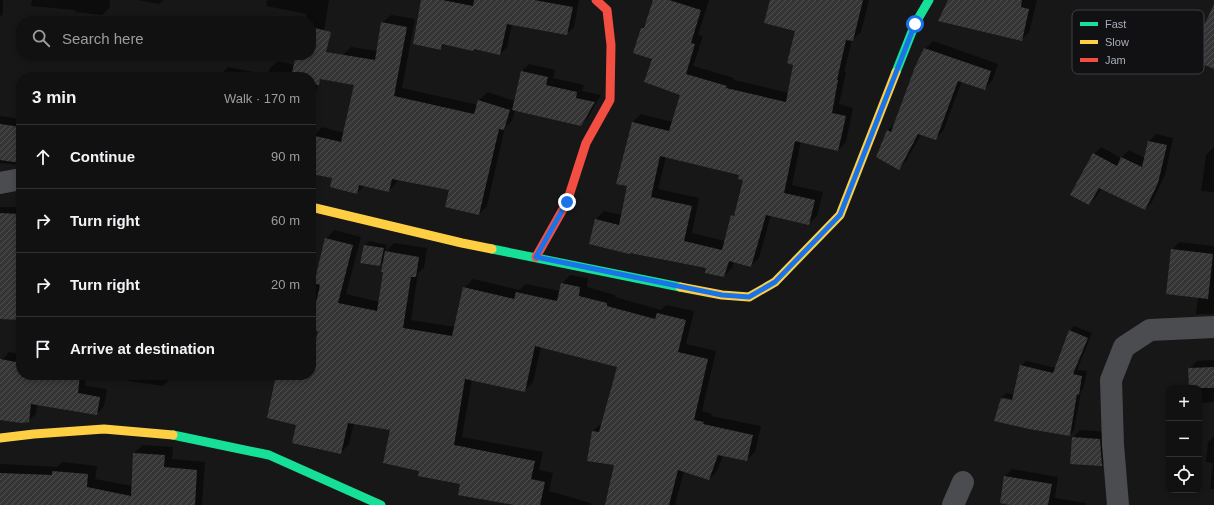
<!DOCTYPE html>
<html lang="en">
<head>
<meta charset="utf-8">
<style>
	:root { --surface:#111; --page:#1e1f1f; --text:#f1f3f6; --muted:#9c9d9f; --line:#303131 }
	body { margin:0; font-family:Helvetica,sans-serif; background:var(--page); color:var(--text) }
	.controls { position:absolute; right:12px; bottom:12px; display:grid; overflow:hidden; border-radius:8px; box-shadow:0 2px 6px #0003 }
	.controls button { width:36px; height:36px; display:grid; place-items:center; padding:0; border:0; border-bottom:1px solid var(--line); background:var(--surface); color:var(--text); font:20px sans-serif }
	.stop { position:absolute; width:12px; height:12px; margin:-9px; border:3px solid #1a73e8; border-radius:50%; background:#fff }
	.stop.end { background:#1a73e8; border-color:#fff; box-shadow:0 1px 4px #0008 }
	.list { margin:0; padding:0; list-style:none }
	h2 { display:flex; justify-content:space-between; align-items:center; height:52px; margin:0; padding:0 16px; font-size:17px }
	h2 small { font-size:13px; font-weight:400; color:var(--muted) }
	.list li { display:grid; grid-template-columns:26px 1fr auto; gap:12px; align-items:center; box-sizing:border-box; height:64px; padding:0 16px; border-top:1px solid var(--line) }
	.list b { display:block; font-size:15px; white-space:nowrap }
	.list em { font-size:13px; font-style:normal; color:var(--muted) }
	.icon { flex:none; width:22px; height:22px; fill:none; stroke:currentColor; stroke-width:2; stroke-linecap:round; stroke-linejoin:round }
	.map { position:relative; flex:none; width:1214px; height:505px; overflow:hidden }
	.search { position:absolute; background:var(--surface); box-shadow:0 2px 6px #0003; left:16px; top:16px; width:300px; height:44px; display:flex; align-items:center; gap:10px; box-sizing:border-box; padding:0 14px; border-radius:16px; color:var(--muted); font-size:15px }
	.panel { position:absolute; background:var(--surface); box-shadow:0 2px 6px #0003; left:16px; top:72px; width:300px; height:308px; border-radius:16px }
	.map>svg:first-child { display:block }
	.shadow { fill:#0007; fill-rule:evenodd }
	.building { fill:url(#building-hatch); fill-rule:evenodd }
	.lines { fill:none; stroke-linecap:round; stroke-linejoin:round }
	.street { stroke:#4b4c50; stroke-width:22 }
	.fast { stroke:#16e098; stroke-width:9 }
	.slow { stroke:#ffcf43; stroke-width:9 }
	.jam { stroke:#f24e42; stroke-width:9 }
	.route { stroke:#1a73e8; stroke-width:5 }
	.key { fill:#111113; stroke:#3e4045; stroke-width:1 }
	.key-label { font-size:11px; fill:#a8adb8 }
</style>
</head>
<body>
<div class="map">
<svg width="1214" height="505" viewBox="0 0 1214 505">
	<defs>
		<pattern id="building-hatch" width="6" height="6" patternUnits="userSpaceOnUse"><rect width="6" height="6" fill="#353536"/><path d="M-1 1l2-2M0 6l6-6M5 7l2-2" fill="none" stroke="#4f5051"/></pattern>
	</defs>
	<rect width="100%" height="100%" fill="#171717"/>
	<path class="shadow" d="M0 0H3V14L0 17Z
		M32 0H110V7L102 15 75 12V10L31 6Z
		M138 0H163L159 4Z
		M267 0H329L319 62 324 63 311 109V77H220V75L228 67 268 75 270 68 278 61 295 65 297 55H311V21H305L307 14 266 6Z
		M422 0H579L574 27 567 34 512 24 507 47 500 54 475 48 473 50 445 44 441 49Z
		M667 0H709L698 35 703 36 693 66 734 78V80L789 93 794 64 796 30 771 0H869L861 32 852 40 844 72H846L839 104 853 108 846 142 838 150 801 141 792 185 823 192 817 216 809 224 771 215 759 258 751 266 734 261 732 268 724 276 707 268 590 244 596 219 604 211 622 215 628 185 633 122 641 114 673 122 681 94 654 58 642 28ZM666 157 740 175 744 179 736 212 732 216 725 241 692 233 699 198 658 189Z
		M970 0H1037L1029 32 1021 40Z
		M391 15 415 19 402 88 478 105 479 101 487 92 515 101 522 71 529 64 555 70 553 78 584 85 582 91 601 95 588 117 581 125 515 110 512 121 505 127 487 206 479 214 450 189 398 179 397 182 389 191 365 185 357 193 333 178 311 173V147L314 136 322 127 344 133 356 84 343 55 351 47 377 51 382 23Z
		M933 41 998 64 992 81 984 89 962 81 943 131 935 139 921 134 906 161 898 169 877 157 888 130 896 122 925 49Z
		M0 116 21 119V165L0 163Z
		M1156 134 1173 138 1165 175 1152 202 1145 209 1102 188 1096 197 1089 204 1094 154 1101 147 1121 158 1129 150 1145 158 1149 141Z
		M1214 147V192L1201 191 1206 155Z
		M0 207H21V319L0 318Z
		M334 230 361 237 346 294 379 302 384 271V261L380 265 365 245 369 241 387 245 385 252 394 243 427 248 424 268 418 273 411 320 455 327 464 288 473 279 519 290 526 284 560 291 562 284 570 275 588 278 587 287 615 295V297L661 310 666 305 694 311 686 344 716 351 702 411 712 414 711 416 761 426 755 452 746 460 723 455 717 471 709 479 684 471 675 505H617L615 464 588 460 593 431 602 423 618 366 541 347 533 382 524 391 472 379 462 437 543 452 539 470 553 473 549 491 591 503V505H508V503L461 483 420 471 392 429 354 423 349 444 341 453 297 424 277 375H311V364L319 331 311 329V271L317 272 326 239Z
		M1179 242 1214 246V312L1212 314H1196L1198 297 1172 250Z
		M1074 326 1092 333 1077 370 1087 371 1083 389 1081 391 1074 430 1070 435 1029 428 995 421 1001 398 1006 393 1015 395 1021 366 1026 361 1056 368 1070 331ZM1003 397 1018 400 1017 402 1003 399Z
		M9 352 21 354V375H86L85 386 107 389 104 406 97 414 37 404 36 414 28 421 0 419V371L2 360Z
		M1214 360V402L1199 403V388H1190L1189 369 1197 361Z
		M129 375H172V377L163 386 128 381Z
		M1080 430 1108 432 1109 457 1102 465 1073 438Z
		M1214 436V489H1210L1213 463 1206 462 1208 442Z
		M143 445 173 447 172 459 205 462 202 505H0V464L57 467 62 462 97 466 95 479 132 486 134 453Z
		M1012 469 1058 477 1055 498 1086 503V505H1016L1005 476Z"/>
	<path class="building" d="M421 0H442L473 6 474 0H534L573 7 567 35 507 24 500 55 474 49 473 51 442 44 441 50 413 44Z
		M653 0H669L701 10 691 43 695 44 686 74 727 86 726 88 786 102 793 65 787 63 795 31 764 23 770 0H863L853 41 846 40 837 80H838L832 113 846 116 838 151 795 141 784 193 815 200 809 225 766 215 751 267 729 261 724 277 705 273 706 268 630 253 629 254 589 244 595 219 619 225 627 186 616 184 632 122 669 131 680 95 644 82 652 59 633 53 641 28H644ZM660 156 739 175 738 179 743 180 734 216 731 215 722 250 684 241 692 206 651 197Z
		M948 0H1022L1021 7 1029 9 1022 41 938 21Z
		M1214 4V69L1189 58Z
		M381 22 407 27 394 96 474 114 478 100 510 110 504 130 499 129 479 215 445 207 449 190 392 179 389 192 359 185 357 194 330 187 332 178 311 174V135L341 142 354 85 320 79 319 85 311 84V77H291L296 55H311V27L331 32 326 52 375 60Z
		M924 48 991 71 985 90 958 81 936 140 918 134 899 170 876 157 887 130 891 132 915 67Z
		M521 71 548 77 546 85 577 92 576 98 595 102 581 126 512 110Z
		M0 124 21 127V163L0 160Z
		M1148 141 1167 145 1158 183 1145 210 1099 188 1089 205 1070 195 1093 153 1117 166 1121 157 1142 167Z
		M0 213 20 214 17 274H21V320L0 319Z
		M325 238 353 245 338 303 377 311 383 272H381L385 251 419 257 416 277H411L403 328 452 336 463 287 514 299 516 292 557 301 561 283 580 287 579 296 607 303V306L655 319 657 313 686 320 678 352 708 359 694 420 704 422 703 424 753 435 747 461 718 455 709 480 678 470 669 505H605L614 465 587 461 592 431 599 432 617 367 535 346 525 392 465 379 454 445 535 461 531 479 545 482 540 505H514L458 495 460 484 418 476 419 471 383 463 390 430 348 423 341 454 292 443 296 425 267 418 276 375H311V360L318 331 311 330V325L320 285 314 283Z
		M364 245 384 248 380 266 360 263Z
		M1171 249 1213 254 1208 299 1166 294Z
		M1069 330 1088 338 1073 374 1082 376 1079 395 1077 394 1070 436 1029 429 994 421 1001 398 1012 400 1020 365 1053 373Z
		M0 359 21 363V375H80L78 393 100 397 97 415 31 404 29 422 21 423 0 420Z
		M1214 367V388H1189L1188 368Z
		M1072 437 1100 439 1102 466 1070 464Z
		M133 453 165 455 164 467 197 470 195 505H130L131 502 130 505H0V473L52 475V471L88 474 87 487 131 496Z
		M1004 476 1052 484 1048 505H1010L1000 503Z"/>
	<g class="lines">
		<path class="street" d="M0 183 21 179
			M953 505 963 482
			M1118 505 1113 445 1111 380 1124 347 1150 330 1214 327"/>
		<path class="fast" d="M896 72 915 24 929 0
			M492 249 680 287
			M173 435 269 455 381 505"/>
		<path class="slow" d="M311 207 462 243 492 249
			M680 287 722 295 749 297 775 282 840 215 896 72
			M0 438 34 434 104 429 173 435"/>
		<path class="jam" d="M536 257 567 202 586 143 610 100 611 45 607 10 596 0"/>
	</g>
	<g class="lines">
		<path class="route" d="M567 202 536 257 722 295 749 297 775 282 840 215 915 24"/>
	</g>
	<rect x="1072" y="10" width="132" height="64" rx="6" class="key"/>
	<rect x="1080" y="22" width="18" height="4" fill="#16e098"/>
	<rect x="1080" y="40" width="18" height="4" fill="#ffcf43"/>
	<rect x="1080" y="58" width="18" height="4" fill="#f24e42"/>
	<g class="key-label">
		<text x="1105" y="28">Fast</text>
		<text x="1105" y="46">Slow</text>
		<text x="1105" y="64">Jam</text>
	</g>
</svg>
<div class="controls">
<button>+</button>
<button>−</button>
<button><svg class="icon" aria-label="locate" viewBox="0 0 24 24"><circle cx="12" cy="12" r="6"/><path d="M12 2v4M12 18v4M2 12h4M18 12h4"/></svg></button>
</div>
<div class="stop" style="left:915px;top:24px"></div>
<div class="stop end" style="left:567px;top:202px"></div>
<div class="search"><svg class="icon" aria-label="search" viewBox="0 0 24 24"><circle cx="10" cy="10" r="6"/><path d="M15 15l6 6"/></svg>Search here</div>
<section class="panel">
<h2>3 min<small>Walk · 170 m</small></h2>
<ul class="list">
<li><svg class="icon" aria-label="ahead" viewBox="0 0 24 24"><path d="M12 20V5M6 11l6-6 6 6"/></svg><div><b>Continue</b></div><em>90 m</em></li>
<li><svg class="icon" aria-label="right" viewBox="0 0 24 24"><path d="M7 20v-9h11M14 6l5 5-5 5"/></svg><div><b>Turn right</b></div><em>60 m</em></li>
<li><svg class="icon" aria-label="right" viewBox="0 0 24 24"><path d="M7 20v-9h11M14 6l5 5-5 5"/></svg><div><b>Turn right</b></div><em>20 m</em></li>
<li><svg class="icon" aria-label="arrive" viewBox="0 0 24 24"><path d="M6 21V4h12l-3 4 3 4H6"/></svg><div><b>Arrive at destination</b></div></li>
</ul>
</section>
</div>
</body>
</html>
